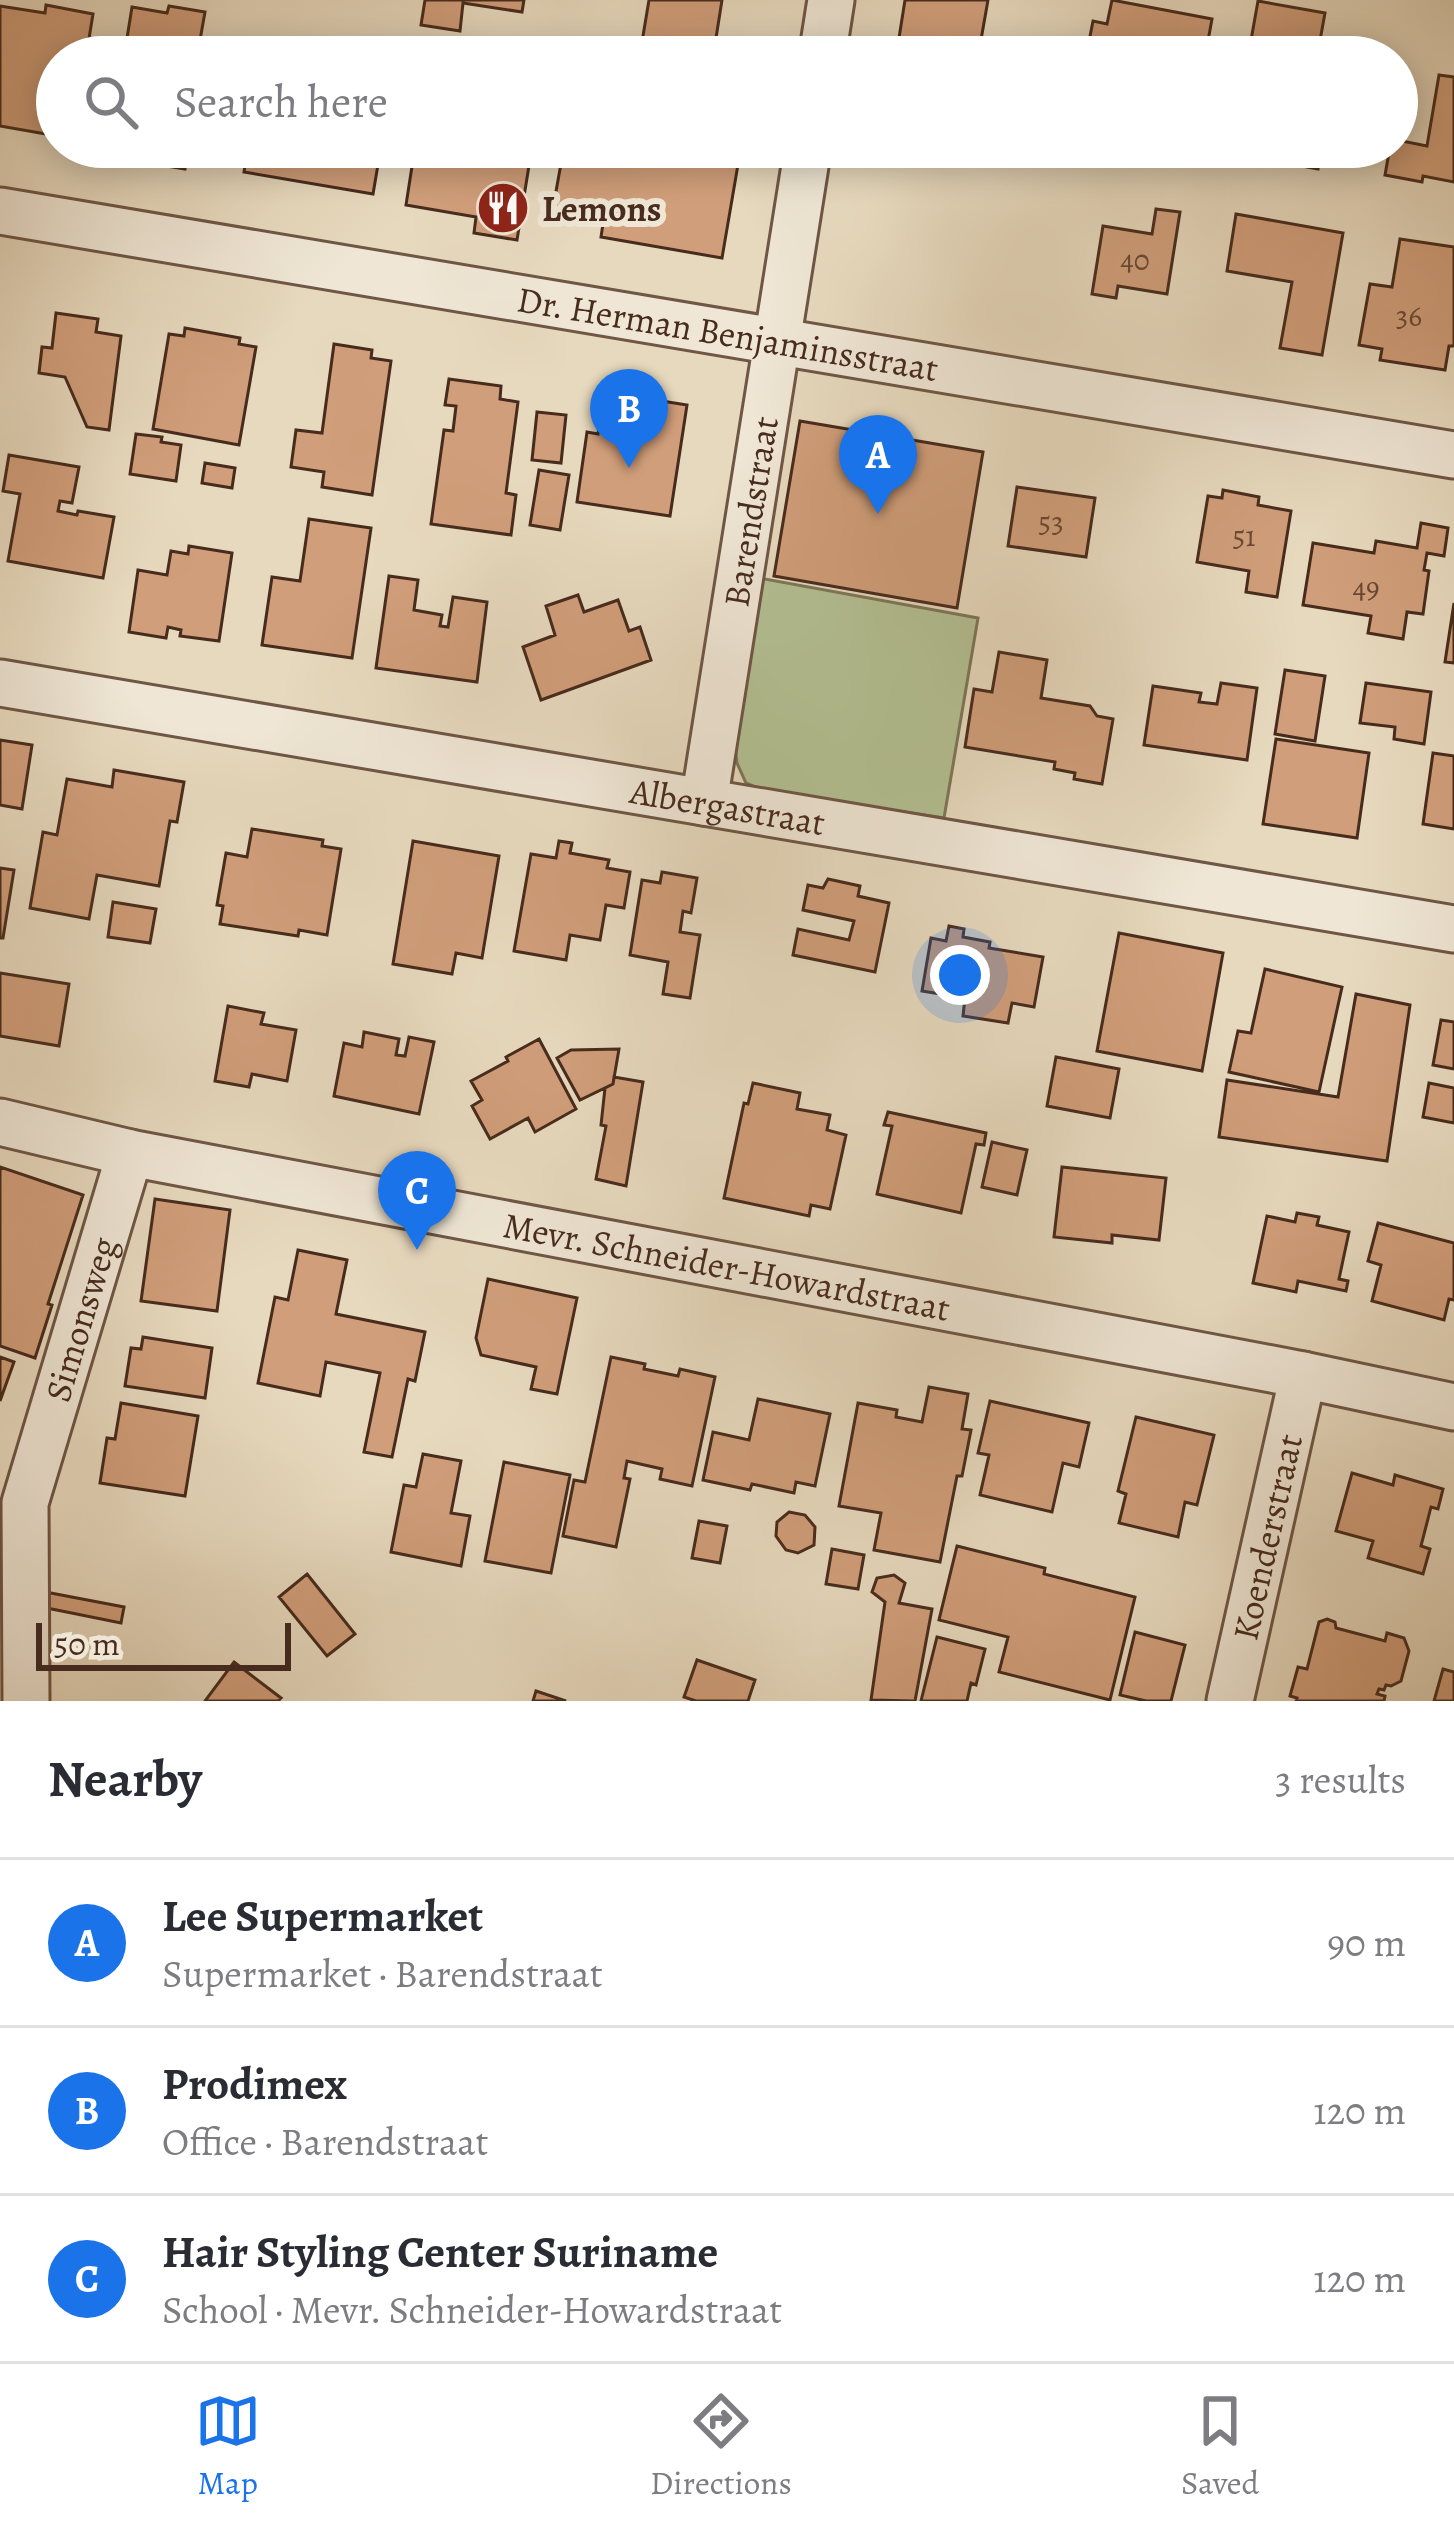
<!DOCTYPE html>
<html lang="en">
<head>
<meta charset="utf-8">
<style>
	:root { --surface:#fff; --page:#f2f2f3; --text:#2b2b33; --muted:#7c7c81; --line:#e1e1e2; --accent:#1a73e8 }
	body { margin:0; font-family:Alegreya,serif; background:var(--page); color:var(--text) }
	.scale { position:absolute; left:36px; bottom:30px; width:255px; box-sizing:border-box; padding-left:12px; border:6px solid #472b1d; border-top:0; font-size:33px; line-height:42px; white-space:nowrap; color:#472b1d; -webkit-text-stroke:9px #efe6d5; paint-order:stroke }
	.you { position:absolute; left:960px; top:975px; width:42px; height:42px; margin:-30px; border:9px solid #fff; border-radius:50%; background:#1a73e8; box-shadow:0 0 0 18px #1a73e833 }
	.badge { display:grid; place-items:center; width:78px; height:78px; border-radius:50%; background:var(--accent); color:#fff; font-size:39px; font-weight:700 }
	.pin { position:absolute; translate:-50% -99px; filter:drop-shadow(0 3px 6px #0008) }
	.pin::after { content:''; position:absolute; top:63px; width:42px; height:36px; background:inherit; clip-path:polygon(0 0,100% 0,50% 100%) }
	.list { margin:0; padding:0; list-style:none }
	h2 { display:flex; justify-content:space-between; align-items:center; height:156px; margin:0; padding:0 48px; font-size:51px }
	h2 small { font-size:39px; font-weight:400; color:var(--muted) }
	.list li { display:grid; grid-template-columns:78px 1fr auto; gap:36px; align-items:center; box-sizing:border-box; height:168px; padding:0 48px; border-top:3px solid var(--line) }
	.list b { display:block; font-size:45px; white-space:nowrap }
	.list p { margin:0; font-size:39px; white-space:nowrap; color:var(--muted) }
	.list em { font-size:39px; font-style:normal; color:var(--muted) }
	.icon { flex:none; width:66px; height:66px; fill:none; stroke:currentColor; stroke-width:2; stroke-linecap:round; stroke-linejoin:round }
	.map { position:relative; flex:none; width:1454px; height:1701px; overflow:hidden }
	.search { position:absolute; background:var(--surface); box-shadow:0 6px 30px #0003; left:36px; right:36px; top:36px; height:132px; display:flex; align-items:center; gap:30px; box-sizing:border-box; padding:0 42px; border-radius:66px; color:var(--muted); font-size:45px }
	.sheet { height:660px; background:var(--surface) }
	nav { display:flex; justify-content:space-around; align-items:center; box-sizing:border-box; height:168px; border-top:3px solid var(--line); background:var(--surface); font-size:33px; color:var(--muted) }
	nav a { display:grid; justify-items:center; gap:6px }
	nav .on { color:var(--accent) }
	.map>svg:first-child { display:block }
	.green { fill:#b3c093; stroke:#7d7658; stroke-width:3 }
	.building { fill:#d09e7a; stroke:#472b1d; stroke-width:3 }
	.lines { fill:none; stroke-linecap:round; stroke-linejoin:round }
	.minor-casing { stroke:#6f5645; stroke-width:51 }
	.minor { stroke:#efe6d5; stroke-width:45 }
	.labels { text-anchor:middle; stroke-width:12; stroke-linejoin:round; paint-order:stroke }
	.number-label { font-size:30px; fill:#694834 }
	.poi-label { font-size:36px; font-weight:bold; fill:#472b1d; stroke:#efe6d5; text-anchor:start }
	.street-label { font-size:36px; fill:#472b1d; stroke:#efe6d5 }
</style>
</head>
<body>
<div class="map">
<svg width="1454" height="1701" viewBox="0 0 1454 1701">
	<rect width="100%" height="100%" fill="#e7d9be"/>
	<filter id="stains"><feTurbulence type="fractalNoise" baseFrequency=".00167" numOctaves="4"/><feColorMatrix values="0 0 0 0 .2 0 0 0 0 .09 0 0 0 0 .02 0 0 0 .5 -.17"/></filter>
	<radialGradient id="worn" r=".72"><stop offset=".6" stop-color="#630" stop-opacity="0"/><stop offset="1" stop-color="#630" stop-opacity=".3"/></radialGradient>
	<path class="green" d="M759 578 978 618 944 818 765 791 746 783 737 763 735 748Z"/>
	<path class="building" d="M425 0H524L522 12 463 3 460 31 421 25Z
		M649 0H722L713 57 641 48Z
		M905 0H988L978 57H896Z
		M1112 0 1212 19 1205 57H1086L1093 21 1107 24Z
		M1258 1 1325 13 1317 57H1248Z
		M46 5 93 14 86 57H57V136L0 126V6L45 13Z
		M169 6 205 12 197 57H124L132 7 167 13Z
		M1439 75 1454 77V182L1423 176 1422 182 1385 175 1390 147H1397V140L1427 146Z
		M106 147H182L189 149 185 169 148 163 150 155Z
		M248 147H381L373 194 244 172Z
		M415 147H532L517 240 474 233 476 217 406 205Z
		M564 147H741L722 258 601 237 604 217 553 208Z
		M1249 147H1322L1318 169 1247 156Z
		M1156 209 1180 212 1167 294 1118 286 1116 298 1092 294 1103 226 1152 234Z
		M1236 214 1343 233 1322 355 1280 348 1292 282 1227 271Z
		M1400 239 1454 247V346H1449L1445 370 1380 360 1382 349 1359 345 1370 284 1392 287Z
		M56 313 98 319 96 332 121 336 109 430 87 427 65 377 39 373 42 347 52 348Z
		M185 328 240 338 239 344 256 347 239 445 153 429 169 334 184 336Z
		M334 344 372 350 371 358 391 361 372 495 322 487 324 472 291 467 296 430 322 433Z
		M449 379 501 386 500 399 518 402 506 493 516 495 511 535 431 524 444 430 453 431 456 406 445 405Z
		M605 392 687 405 670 516 577 502 587 432 598 434Z
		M537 412 566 415 561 463 532 460Z
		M800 421 983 452 957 608 774 576Z
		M136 434 162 437 161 442 181 445 176 481 130 474Z
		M9 455 79 467 72 503 60 501 58 511 77 515 78 511 114 517 103 578 8 561 20 494 3 491Z
		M205 463 235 468 232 488 202 483Z
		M539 470 569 475 560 530 530 525Z
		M1017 487 1095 498 1086 557 1008 546Z
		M1223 490 1259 497 1258 505 1291 511 1277 597 1246 592 1249 571 1197 562 1208 496 1222 498Z
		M309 519 371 528 352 658 262 645 272 577 300 581Z
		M1421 523 1448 528 1444 556 1427 553 1424 570 1429 571 1423 614 1407 612 1403 639 1368 633 1371 616 1303 605 1313 543 1374 553 1376 541 1417 548Z
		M189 546 232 553 219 641 180 636 181 630 168 627 166 638 129 632 138 570 167 575 171 551 188 554Z
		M389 576 418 580 414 610 442 615 440 626 448 627 453 597 487 602 477 682 376 668Z
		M578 595 584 612 618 600 629 631 640 627 651 660 541 700 523 647 555 635 546 606Z
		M1454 603V663L1445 662Z
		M999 652 1047 660 1041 698 1090 706 1097 716 1113 719 1102 784 1074 779 1075 773 1054 769 1055 762 965 747 974 689 992 692Z
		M1285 670 1325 676 1315 741 1275 734Z
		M1221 683 1257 688 1247 760 1144 745 1153 686 1201 693 1199 702 1217 704Z
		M1366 683 1431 692 1424 744 1394 739 1395 727 1360 723Z
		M1276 739 1369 753 1357 838 1263 824Z
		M0 740 32 745 22 809 0 805Z
		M1433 753 1454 756V829L1423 824Z
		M114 770 184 782 177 822 170 821 159 886 97 875 89 919 30 908 43 832 57 835 67 779 112 787Z
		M252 829 323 840 322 846 341 849 327 935 299 930 298 936 220 924 223 906 217 905 226 853 247 857Z
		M413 841 499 856 482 958 456 953 452 974 393 964Z
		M559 841 572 843 570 853 609 860 607 868 630 872 624 908 606 905 600 940 570 935 566 960 514 951 531 854 556 858Z
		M0 868 14 870 3 938H0Z
		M662 872 697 878 691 913 683 911 680 932 700 935 690 998 663 994 668 962 630 955 642 880 660 883Z
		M828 879 860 886 858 896 889 903 875 972 793 955 798 929 849 940 854 921 803 910 808 885 823 888Z
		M113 902 156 909 150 943 108 937Z
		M949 926 964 929 963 937 990 942 989 948 1043 957 1034 1007 1012 1003 1008 1023 963 1016 965 998 922 991 931 938 946 941Z
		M1119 933 1223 953 1202 1071 1097 1051Z
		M1265 969 1342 987 1319 1092 1229 1072 1238 1031 1251 1033Z
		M0 973 69 984 59 1046 0 1036Z
		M1356 994 1410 1005 1387 1161 1219 1137 1227 1080 1338 1097Z
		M228 1006 264 1013 261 1024 296 1030 287 1081 252 1074 249 1087 215 1081Z
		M1441 1020 1454 1022V1069L1433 1065Z
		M364 1032 399 1039 396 1055 405 1056 409 1037 434 1042 419 1114 334 1096 344 1043 362 1047Z
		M539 1039 576 1109 535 1132 528 1118 490 1139 472 1106 482 1100 471 1081 508 1061 506 1057Z
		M619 1049 613 1084 580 1100 557 1058 571 1050Z
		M1056 1057 1119 1069 1110 1118 1047 1106Z
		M614 1077 643 1082 626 1186 596 1179 606 1126 601 1125 605 1088 613 1084Z
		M753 1083 800 1093 797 1109 830 1115 827 1130 846 1135 830 1209 811 1205 809 1216 724 1198 744 1103 748 1104Z
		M1429 1083 1454 1088V1123L1423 1117Z
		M888 1112 986 1133 984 1145 976 1144 961 1213 877 1194 892 1126 884 1125Z
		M992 1142 1027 1150 1017 1195 982 1187Z
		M0 1167 83 1195 48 1304 52 1305 35 1358 0 1346Z
		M1062 1167 1166 1178 1159 1240 1112 1235V1243L1054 1237Z
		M155 1199 230 1210 217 1311 141 1301Z
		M1297 1213 1319 1217 1317 1225 1349 1232 1339 1279 1348 1281 1346 1291 1298 1281 1296 1292 1253 1283 1267 1216 1295 1222Z
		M1378 1223 1454 1243V1300L1449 1299 1444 1320 1372 1301 1381 1265 1368 1261Z
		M298 1250 347 1260 336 1314 425 1332 415 1381 408 1379 392 1457 364 1452 380 1373 326 1362 320 1396 258 1383 275 1297 288 1300Z
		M488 1279 577 1298 557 1394 531 1389 536 1367 481 1355 476 1338Z
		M143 1337 212 1348 205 1398 125 1386 131 1348 141 1349Z
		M0 1357 14 1362 0 1401Z
		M611 1357 645 1364 644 1369 678 1376 680 1369 715 1377 692 1486 660 1479 662 1469 627 1461 624 1478 630 1479 616 1547 563 1536 574 1480 585 1482Z
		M929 1387 968 1394 962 1429 971 1430 962 1476H957L940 1562 874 1550 881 1513 839 1506 858 1403 897 1410 896 1417 922 1422Z
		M758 1399 830 1414 815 1486 796 1482 794 1493 752 1484 750 1490 703 1480 713 1432 749 1440Z
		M990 1401 1089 1423 1079 1467 1063 1463 1052 1512 980 1495 989 1455 978 1453Z
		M121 1403 198 1416 185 1496 100 1483 107 1438 115 1439Z
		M1136 1417 1214 1435 1197 1505 1185 1502 1178 1537 1119 1523 1126 1494 1118 1491Z
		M423 1454 461 1461 451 1513 470 1516 461 1566 391 1552 404 1485 416 1487Z
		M504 1462 570 1475 551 1573 485 1561Z
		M1352 1473 1393 1485 1395 1475 1443 1489 1438 1509 1431 1507 1421 1546 1430 1549 1423 1574 1368 1558 1373 1541 1336 1531Z
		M789 1512 805 1515 815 1527 814 1545 798 1553 786 1550 776 1536 777 1522Z
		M699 1521 727 1526 720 1563 692 1558Z
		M957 1546 1045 1568 1044 1574 1135 1597 1110 1700 999 1672 1008 1637 939 1620Z
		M832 1549 864 1555 858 1589 826 1584Z
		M307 1574 355 1634 327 1656 279 1597Z
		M894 1575 905 1583 899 1603 932 1609 915 1701 871 1700 885 1602 872 1592 877 1578Z
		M35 1590 124 1607 121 1623 32 1605Z
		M1327 1619 1335 1622 1336 1628 1385 1641 1387 1633 1404 1638 1409 1651 1401 1681 1391 1686 1386 1685 1384 1690 1379 1689 1377 1694 1385 1696 1384 1701H1296L1297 1698 1290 1696 1298 1667 1307 1669 1319 1622Z
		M1135 1632 1185 1645 1171 1701H1146L1120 1695Z
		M937 1637 985 1649 976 1685 971 1683 967 1701H921Z
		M697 1660 755 1680 748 1701H696L684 1697Z
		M234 1662 281 1698 278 1701H205Z
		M1443 1669 1454 1672V1701H1434Z
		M536 1691 566 1701H533Z"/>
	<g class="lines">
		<g class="minor-casing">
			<g id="minor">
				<path d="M822 57 831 0"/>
				<path id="s1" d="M0 211 1454 455"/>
				<path id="s2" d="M0 683 1454 929"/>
				<path id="s3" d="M704 802 808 147"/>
				<path id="s4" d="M0 1122 130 1153 1303 1375 1454 1407"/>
				<path id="s5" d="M26 1701 25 1503 130 1153"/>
				<path id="s6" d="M1230 1701 1303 1375"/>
			</g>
		</g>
		<use href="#minor" class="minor"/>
	</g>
	<defs>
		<g id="restaurant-disc" transform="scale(2.7)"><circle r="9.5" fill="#8f2418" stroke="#efe6d5"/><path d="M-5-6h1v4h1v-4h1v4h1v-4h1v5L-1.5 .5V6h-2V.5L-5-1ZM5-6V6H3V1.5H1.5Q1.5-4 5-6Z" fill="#fff"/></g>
	</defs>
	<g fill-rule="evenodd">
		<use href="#restaurant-disc" x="503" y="208"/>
	</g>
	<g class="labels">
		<g class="number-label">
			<text x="1135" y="270">40</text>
			<text x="1409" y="326">36</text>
			<text x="1051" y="532">53</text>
			<text x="1244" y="546">51</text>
			<text x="1366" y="598">49</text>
		</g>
		<g class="poi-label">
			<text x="542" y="221">Lemons</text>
		</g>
		<g class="street-label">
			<text dy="13" stroke="none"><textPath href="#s1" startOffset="738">Dr. Herman Benjaminsstraat</textPath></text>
			<text dy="13" stroke="none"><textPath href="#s3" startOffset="294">Barendstraat</textPath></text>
			<text dy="13" stroke="none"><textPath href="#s2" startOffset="738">Albergastraat</textPath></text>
			<text dy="13" stroke="none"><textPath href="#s4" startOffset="741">Mevr. Schneider-Howardstraat</textPath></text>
			<text dy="13" stroke="none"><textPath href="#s5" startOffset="390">Simonsweg</textPath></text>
			<text dy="13" stroke="none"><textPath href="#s6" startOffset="168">Koenderstraat</textPath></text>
		</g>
	</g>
	<rect width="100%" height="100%" filter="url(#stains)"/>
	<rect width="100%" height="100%" fill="url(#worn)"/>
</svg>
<div class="scale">50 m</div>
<div class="you"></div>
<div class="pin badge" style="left:878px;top:514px">A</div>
<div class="pin badge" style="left:629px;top:468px">B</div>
<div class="pin badge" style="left:417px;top:1250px">C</div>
<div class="search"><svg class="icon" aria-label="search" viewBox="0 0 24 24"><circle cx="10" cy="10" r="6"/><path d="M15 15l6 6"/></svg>Search here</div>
</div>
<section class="sheet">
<h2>Nearby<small>3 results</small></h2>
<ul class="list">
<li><span class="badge">A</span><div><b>Lee Supermarket</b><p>Supermarket · Barendstraat</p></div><em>90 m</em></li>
<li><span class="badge">B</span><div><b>Prodimex</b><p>Office · Barendstraat</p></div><em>120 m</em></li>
<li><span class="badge">C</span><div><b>Hair Styling Center Suriname</b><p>School · Mevr. Schneider-Howardstraat</p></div><em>120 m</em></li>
</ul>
</section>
<nav>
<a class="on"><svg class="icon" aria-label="map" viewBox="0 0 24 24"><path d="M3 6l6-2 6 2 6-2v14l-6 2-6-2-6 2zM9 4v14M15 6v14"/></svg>Map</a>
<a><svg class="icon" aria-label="directions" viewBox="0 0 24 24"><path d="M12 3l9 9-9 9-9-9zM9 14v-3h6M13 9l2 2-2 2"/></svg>Directions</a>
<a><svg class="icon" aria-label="saved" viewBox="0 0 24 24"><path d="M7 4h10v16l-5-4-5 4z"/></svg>Saved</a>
</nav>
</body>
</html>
